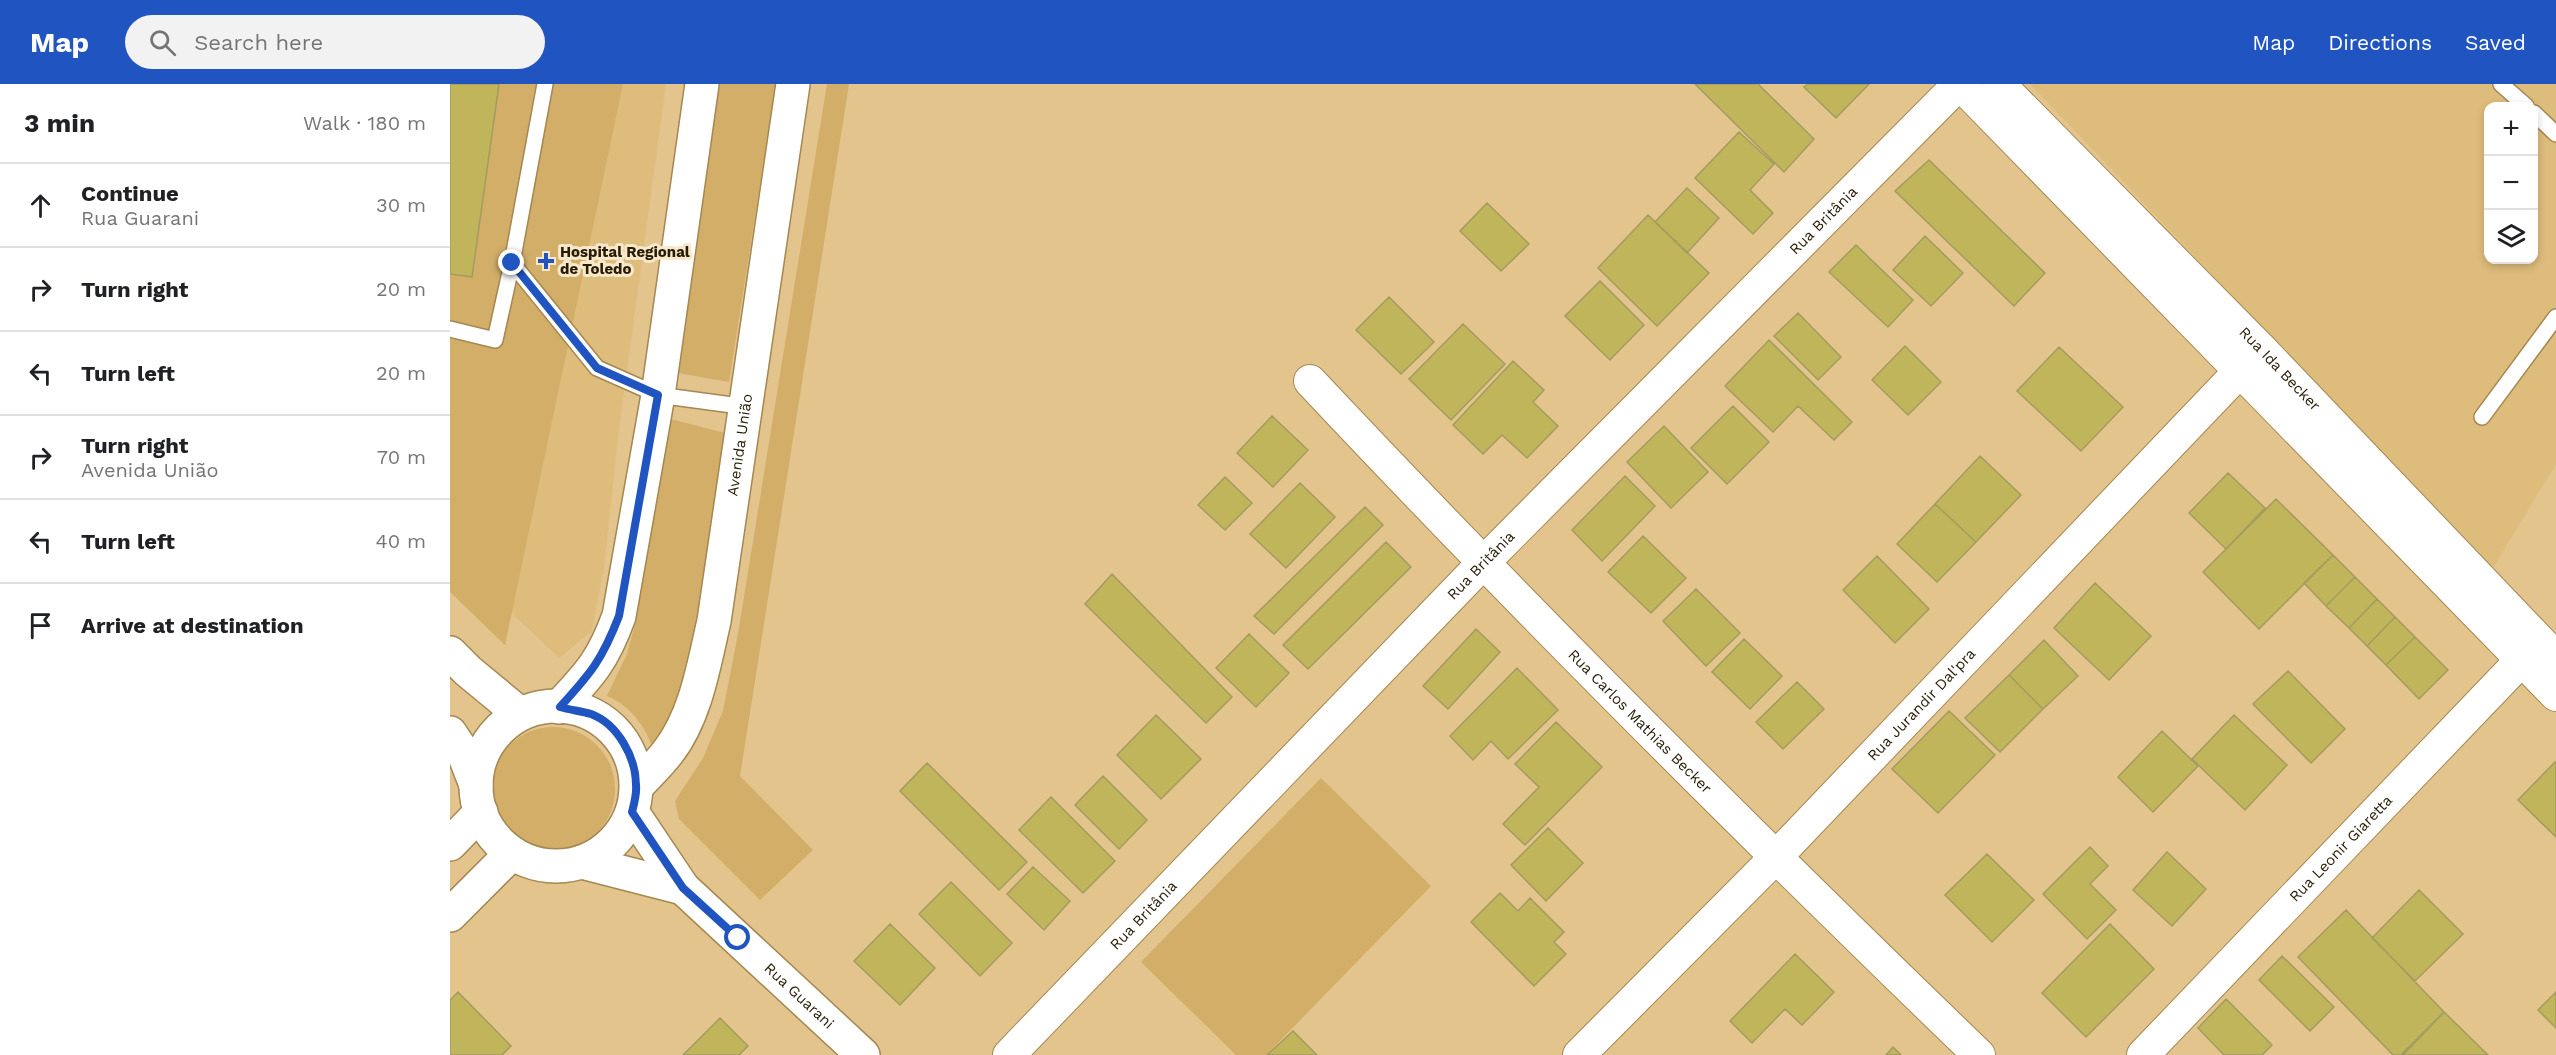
<!DOCTYPE html>
<html lang="en">
<head>
<meta charset="utf-8">
<style>
	:root { --surface:#fff; --page:#f2f2f2; --text:#202124; --muted:#757577; --line:#e0e0e0; --accent:#2054c1 }
	body { margin:0; font-family:"Work Sans",sans-serif; background:var(--page); color:var(--text) }
	.controls { position:absolute; right:18px; top:18px; display:grid; overflow:hidden; border-radius:12px; box-shadow:0 3px 9px #0003 }
	.controls button { width:54px; height:54px; display:grid; place-items:center; padding:0; border:0; border-bottom:2px solid var(--line); background:var(--surface); color:var(--text); font:30px sans-serif }
	.stop { position:absolute; width:18px; height:18px; margin:-14px; border:4px solid #2054c1; border-radius:50%; background:#fff }
	.stop.end { background:#2054c1; border-color:#fff; box-shadow:0 2px 6px #0008 }
	.list { margin:0; padding:0; list-style:none }
	h2 { display:flex; justify-content:space-between; align-items:center; height:78px; margin:0; padding:0 24px; font-size:26px }
	h2 small { font-size:20px; font-weight:400; color:var(--muted) }
	.list li { display:grid; grid-template-columns:39px 1fr auto; gap:18px; align-items:center; box-sizing:border-box; height:84px; padding:0 24px; border-top:2px solid var(--line) }
	.list b { display:block; font-size:22px; white-space:nowrap }
	.list p { margin:0; font-size:20px; white-space:nowrap; color:var(--muted) }
	.list em { font-size:20px; font-style:normal; color:var(--muted) }
	.icon { flex:none; width:33px; height:33px; fill:none; stroke:currentColor; stroke-width:2; stroke-linecap:round; stroke-linejoin:round }
	.map { position:relative; flex:none; width:2106px; height:971px; overflow:hidden }
	header { display:flex; align-items:center; gap:36px; box-sizing:border-box; height:84px; padding:0 30px; background:var(--accent); color:#fff }
	header strong { font-size:28px }
	nav { display:flex; gap:33px; margin-inline-start:auto; font-size:21px }
	.search { width:420px; height:54px; background:var(--page); display:flex; align-items:center; gap:15px; box-sizing:border-box; padding:0 21px; border-radius:33px; color:var(--muted); font-size:22px }
	main { display:flex }
	aside { flex:1; background:var(--surface) }
	.map>svg:first-child { display:block }
	.built { fill:#debc7c; fill-rule:evenodd }
	.green { fill:#d2ae68 }
	.building { fill:#c0b55a; stroke:#a39c60; stroke-width:1.5 }
	.lines { fill:none; stroke-linecap:round; stroke-linejoin:round }
	.service-casing { stroke:#a48751; stroke-width:18 }
	.minor-casing { stroke:#a48751; stroke-width:34 }
	.tertiary-casing { stroke:#a48751; stroke-width:36 }
	.service { stroke:#fff; stroke-width:15 }
	.minor { stroke:#fff; stroke-width:32 }
	.tertiary { stroke:#fff; stroke-width:33 }
	.route { stroke:#2054c1; stroke-width:8 }
	.poi-dot { fill:#2054c1; stroke:#f7e7cb; stroke-width:2 }
	.labels { text-anchor:middle; stroke-width:6; stroke-linejoin:round; paint-order:stroke }
	.street-label { font-size:15px; fill:#271c05; stroke:#f7e7cb }
	.poi-label { font-size:15px; font-weight:bold; fill:#271c05; stroke:#f7e7cb; text-anchor:start }
</style>
</head>
<body>
<header>
<strong>Map</strong>
<div class="search"><svg class="icon" aria-label="search" viewBox="0 0 24 24"><circle cx="10" cy="10" r="6"/><path d="M15 15l6 6"/></svg>Search here</div>
<nav><a>Map</a><a>Directions</a><a>Saved</a></nav>
</header>
<main>
<aside>
<h2>3 min<small>Walk · 180 m</small></h2>
<ul class="list">
<li><svg class="icon" aria-label="ahead" viewBox="0 0 24 24"><path d="M12 20V5M6 11l6-6 6 6"/></svg><div><b>Continue</b><p>Rua Guarani</p></div><em>30 m</em></li>
<li><svg class="icon" aria-label="right" viewBox="0 0 24 24"><path d="M7 20v-9h11M14 6l5 5-5 5"/></svg><div><b>Turn right</b></div><em>20 m</em></li>
<li><svg class="icon" aria-label="left" viewBox="0 0 24 24"><path d="M17 20v-9H6M10 6l-5 5 5 5"/></svg><div><b>Turn left</b></div><em>20 m</em></li>
<li><svg class="icon" aria-label="right" viewBox="0 0 24 24"><path d="M7 20v-9h11M14 6l5 5-5 5"/></svg><div><b>Turn right</b><p>Avenida União</p></div><em>70 m</em></li>
<li><svg class="icon" aria-label="left" viewBox="0 0 24 24"><path d="M17 20v-9H6M10 6l-5 5 5 5"/></svg><div><b>Turn left</b></div><em>40 m</em></li>
<li><svg class="icon" aria-label="arrive" viewBox="0 0 24 24"><path d="M6 21V4h12l-3 4 3 4H6"/></svg><div><b>Arrive at destination</b></div></li>
</ul>
</aside>
<div class="map">
<svg width="2106" height="971" viewBox="0 0 2106 971">
	<rect width="100%" height="100%" fill="#e3c48c"/>
	<path class="built" d="M0 0H216L168 353 154 484 142 547 109 574 0 470Z
		M1580 0H2106V380L2043 484ZM2038 22H2084V176H2038Z"/>
	<path class="green" d="M0 0H173L55 561 0 508Z
		M264 0H326L279 298 222 288Z
		M377 0H399L290 692 363 766 310 816 229 735 225 717 253 674 273 627 288 550Z
		M213 333 286 352 237 605 205 671C198 646 182 622 157 612L177 570 184 544Z
		M41 705a62 62 0 1 1 124 0a62 62 0 1 1-124 0Z
		M871 694 981 802 816 971H786L691 878Z"/>
	<path class="building" d="M0 0H49L22 193 0 190Z
		M1245 0H1308L1364 55 1334 88Z
		M1358 0H1419L1386 34 1354 3Z
		M1289 48 1324 80 1300 106 1323 129 1303 150 1245 94Z
		M1479 76 1595 189 1564 222 1445 107Z
		M1237 104 1269 134 1237 169 1205 138Z
		M1037 119 1079 160 1051 187 1010 147Z
		M1198 131 1259 189 1207 242 1148 184Z
		M1475 152 1513 189 1481 222 1443 186Z
		M1406 161 1463 216 1438 243 1379 188Z
		M1150 197 1194 241 1160 276 1115 232Z
		M939 213 984 258 951 290 906 246Z
		M1348 229 1391 273 1368 296 1324 252Z
		M1013 240 1055 280 1001 336 959 295Z
		M1319 256 1402 338 1384 356 1348 322 1323 348 1275 302Z
		M1455 262 1491 298 1458 331 1422 296Z
		M1609 263 1673 323 1631 367 1567 307Z
		M1063 277 1094 306 1083 318 1108 342 1077 374 1052 351 1033 370 1003 341Z
		M1283 322 1319 358 1277 400 1241 364Z
		M822 332 858 366 823 403 787 369Z
		M1214 342 1258 388 1221 424 1177 378Z
		M1530 372 1571 411 1526 458 1485 420Z
		M1778 389 1815 424 1776 465 1739 429Z
		M1175 392 1205 422 1152 477 1122 446Z
		M775 393 802 419 775 446 748 421Z
		M850 399 885 433 836 484 800 450Z
		M1826 415 1883 471 1809 545 1753 488Z
		M1485 420 1526 458 1487 498 1447 460Z
		M915 423 933 441 824 550 804 532Z
		M1193 452 1236 494 1201 529 1158 488Z
		M936 458 961 483 858 585 833 561Z
		M1883 471 1905 493 1876 522 1854 499Z
		M1427 472 1479 525 1445 559 1393 506Z
		M662 490 782 613 756 639 635 520Z
		M1905 493 1927 515 1899 544 1876 522Z
		M1645 499 1701 552 1659 596 1604 544Z
		M1246 505 1290 549 1256 582 1213 537Z
		M1927 515 1945 533 1917 562 1899 544Z
		M1945 533 1965 553 1936 581 1917 562Z
		M1026 545 1050 568 998 625 973 602Z
		M799 550 839 589 806 623 766 584Z
		M1965 553 1998 586 1969 615 1936 581Z
		M1294 555 1332 592 1300 625 1262 588Z
		M1594 556 1628 592 1593 625 1559 591Z
		M1067 584 1108 626 1058 675 1041 657 1023 676 1000 652Z
		M1838 587 1895 645 1861 679 1803 620Z
		M1559 591 1593 625 1550 668 1515 634Z
		M1347 598 1374 625 1333 665 1306 638Z
		M1499 627 1545 671 1488 729 1442 685Z
		M706 631 751 675 711 715 667 671Z
		M1784 631 1837 681 1795 726 1742 675Z
		M1106 638 1152 683 1075 761 1053 740 1089 703 1065 680Z
		M1712 647 1748 682 1703 728 1668 693Z
		M2105 678 2106 680V753L2068 716Z
		M477 679 577 778 549 806 450 707Z
		M653 692 697 736 669 765 625 721Z
		M601 713 665 777 633 809 569 746Z
		M1098 744 1133 779 1096 817 1061 781Z
		M1640 763 1658 782 1640 800 1666 826 1637 855 1593 810Z
		M1717 768 1756 805 1722 842 1683 806Z
		M1537 770 1584 816 1542 858 1495 811Z
		M583 783 620 817 594 846 557 810Z
		M501 798 562 859 530 892 469 830Z
		M1969 806 2013 850 1965 897 1922 854Z
		M1050 809 1068 827 1080 814 1114 848 1104 858 1116 870 1084 902 1021 838Z
		M1896 826 1994 928 1953 971H1943L1848 873Z
		M440 840 485 884 450 921 404 877Z
		M1660 840 1704 885 1636 953 1592 909Z
		M1345 870 1384 908 1352 941 1335 925 1302 959 1280 937Z
		M1832 872 1884 923 1860 947 1809 896Z
		M8 908 61 962 52 971H0V916Z
		M2106 908V944L2088 926Z
		M1776 915 1822 961 1812 971H1774L1748 944Z
		M1994 928 2038 971H1951Z
		M270 934 298 962 289 971H233Z
		M843 947 867 971H817Z
		M1443 963 1451 971H1436Z"/>
	<g class="lines">
		<g class="service-casing">
			<path id="service" d="M2051 0 2076 22
				M2084 29 2106 50
				M62 179 147 284 208 311 297 323
				M0 245 45 256 62 179 95 0
				M2032 333 2106 233"/>
		</g>
		<g class="minor-casing">
			<g id="minor">
				<path d="M1510 0 2106 611"/>
				<path id="s1" d="M1549 0 1811 265 2106 574"/>
				<path id="s2" d="M860 297C1077 528 1301 751 1529 971"/>
				<path id="s3" d="M559 971 1032 480 1509 0"/>
				<path id="s4" d="M1129 971 1325 774 1811 265"/>
				<path id="s5" d="M1693 971 2085 562"/>
			</g>
		</g>
		<g class="tertiary-casing">
			<g id="tertiary">
				<path d="M0 569 18 587 70 630"/>
				<circle cx="106" cy="702" r="80"/>
				<path d="M109 623C141 589 153 576 169 532L208 311 252 0"/>
				<path d="M0 649 14 670 26 701"/>
				<path id="s6" d="M187 702C197 691 209 680 218 668 246 632 254 580 264 537L343 0"/>
				<path id="s7" d="M182 728 233 804 413 971"/>
				<path d="M0 760 31 728"/>
				<path d="M132 778 233 804"/>
				<path d="M0 831 62 769"/>
			</g>
		</g>
		<use href="#service" class="service"/>
		<use href="#minor" class="minor"/>
		<use href="#tertiary" class="tertiary"/>
	</g>
	<g class="lines">
		<path class="route" d="M62 179 147 284 208 311 169 532C152 576 141 589 110 623 120 626 131 627 141 630 168 640 186 674 186 701 187 710 184 720 182 728L233 804 288 854"/>
	</g>
	<path class="poi-dot" d="M93 168h6v6h6v6h-6v6h-6v-6h-6v-6h6z"/>
	<g class="labels">
		<g class="street-label">
			<text dy="5" stroke="none"><textPath href="#s3" startOffset="1166">Rua Britânia</textPath></text>
			<text dy="5" stroke="none"><textPath href="#s1" startOffset="400">Rua Ida Becker</textPath></text>
			<text dy="5" stroke="none"><textPath href="#s6" startOffset="364">Avenida União</textPath></text>
			<text dy="5" stroke="none"><textPath href="#s3" startOffset="680">Rua Britânia</textPath></text>
			<text dy="5" stroke="none"><textPath href="#s4" startOffset="490">Rua Jurandir Dal'pra</textPath></text>
			<text dy="5" stroke="none"><textPath href="#s2" startOffset="474">Rua Carlos Mathias Becker</textPath></text>
			<text dy="5" stroke="none"><textPath href="#s5" startOffset="286">Rua Leonir Giaretta</textPath></text>
			<text dy="5" stroke="none"><textPath href="#s3" startOffset="194">Rua Britânia</textPath></text>
			<text dy="5" stroke="none"><textPath href="#s7" startOffset="250">Rua Guarani</textPath></text>
		</g>
		<g class="poi-label">
			<text x="110" y="173">Hospital Regional<tspan x="110" dy="17">de Toledo</tspan></text>
		</g>
	</g>
</svg>
<div class="controls">
<button>+</button>
<button>−</button>
<button><svg class="icon" aria-label="layers" viewBox="0 0 24 24"><path d="M12 4l9 5-9 5-9-5zM3 14l9 5 9-5"/></svg></button>
</div>
<div class="stop" style="left:288px;top:854px"></div>
<div class="stop end" style="left:62px;top:179px"></div>
</div>
</main>
</body>
</html>
